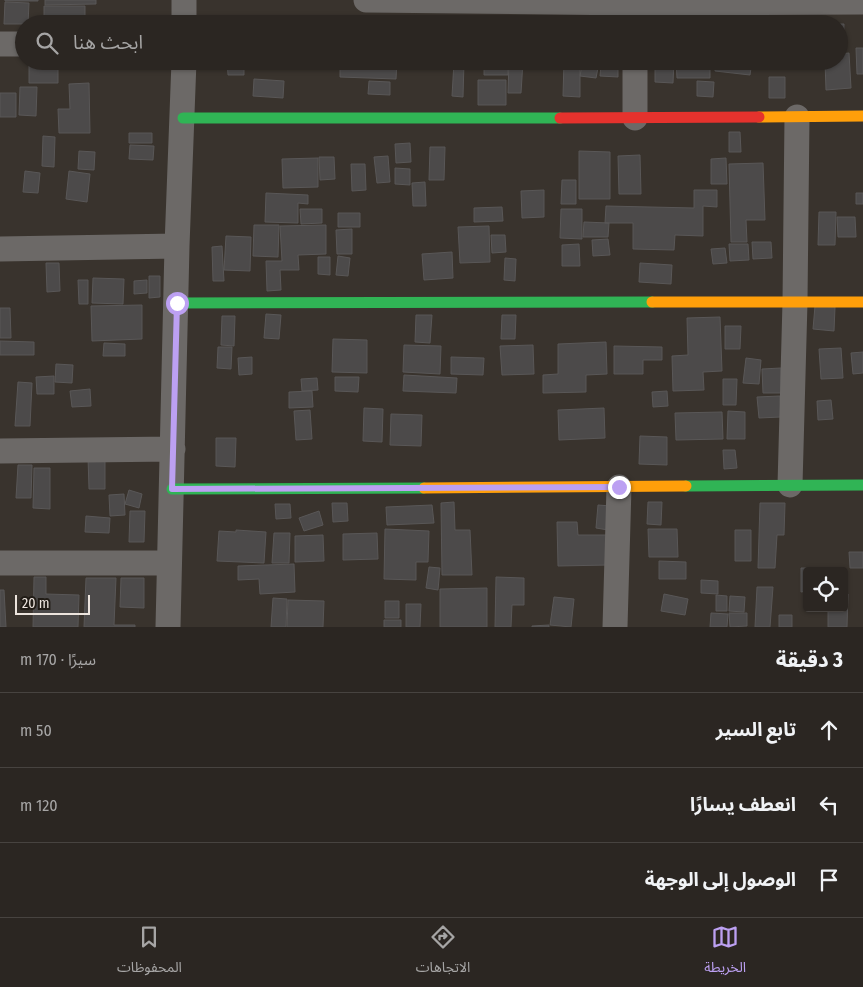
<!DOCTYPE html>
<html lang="ar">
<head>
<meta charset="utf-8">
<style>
	:root { --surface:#2b2622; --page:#37322f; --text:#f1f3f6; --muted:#a6a5a5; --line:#474340; --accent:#bca0f2 }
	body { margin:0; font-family:"Fira Sans Condensed","Noto Sans Arabic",sans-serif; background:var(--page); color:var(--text); direction:rtl }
	.controls { position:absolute; right:15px; bottom:15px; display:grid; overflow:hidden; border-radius:5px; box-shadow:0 1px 4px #0004 }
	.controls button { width:45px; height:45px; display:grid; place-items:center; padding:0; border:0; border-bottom:1px solid var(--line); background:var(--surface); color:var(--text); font:25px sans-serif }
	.scale { position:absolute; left:15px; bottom:12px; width:75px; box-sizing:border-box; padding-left:5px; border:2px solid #ece4dd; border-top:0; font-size:14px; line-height:18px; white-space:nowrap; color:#ece4dd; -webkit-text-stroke:4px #211c16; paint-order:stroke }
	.stop { position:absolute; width:15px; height:15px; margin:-11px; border:4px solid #bca0f2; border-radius:50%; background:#fff }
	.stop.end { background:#bca0f2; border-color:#fff; box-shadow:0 1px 5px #0008 }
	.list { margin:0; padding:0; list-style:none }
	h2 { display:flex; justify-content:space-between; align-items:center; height:65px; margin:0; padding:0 20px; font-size:21px }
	h2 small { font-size:16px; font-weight:400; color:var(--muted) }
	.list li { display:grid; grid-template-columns:32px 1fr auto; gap:15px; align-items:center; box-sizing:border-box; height:75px; padding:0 20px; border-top:1px solid var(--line) }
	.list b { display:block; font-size:19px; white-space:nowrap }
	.list em { font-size:16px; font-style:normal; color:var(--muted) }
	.icon { flex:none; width:28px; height:28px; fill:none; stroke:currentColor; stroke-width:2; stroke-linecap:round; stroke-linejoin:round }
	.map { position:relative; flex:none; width:863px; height:627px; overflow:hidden; direction:ltr }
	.search { position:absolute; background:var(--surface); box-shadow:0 1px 4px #0004; left:15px; right:15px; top:15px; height:55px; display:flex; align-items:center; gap:12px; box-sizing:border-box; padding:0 18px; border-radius:28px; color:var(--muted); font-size:19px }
	.sheet { height:290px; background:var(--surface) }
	nav { display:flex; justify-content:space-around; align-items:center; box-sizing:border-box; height:70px; border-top:1px solid var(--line); background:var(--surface); font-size:14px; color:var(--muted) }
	nav a { display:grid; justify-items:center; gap:2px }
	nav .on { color:var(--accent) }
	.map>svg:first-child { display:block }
	.building { fill:#4c4a4a; stroke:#595757 }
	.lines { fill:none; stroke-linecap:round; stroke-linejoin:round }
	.street { stroke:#6c6967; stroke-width:25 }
	.fast { stroke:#30b455; stroke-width:11 }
	.slow { stroke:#ff9f0a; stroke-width:11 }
	.jam { stroke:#e5322d; stroke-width:11 }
	.route { stroke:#bca0f2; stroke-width:6 }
</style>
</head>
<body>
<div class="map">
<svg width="863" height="627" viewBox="0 0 863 627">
	<rect width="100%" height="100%" fill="#39332d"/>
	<path class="building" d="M5 0H38V1H5Z
		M45 0H96V4L45 5Z
		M5 2 29 3 28 24H4Z
		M44 6H85V22H44Z
		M377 17H397V24H377Z
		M565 17H603V24H565Z
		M261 18V24H218V19Z
		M399 18 415 19V24H399Z
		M719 19 746 20V24H719Z
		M510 20 524 21V24H510Z
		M549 20H560V24H549Z
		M750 21H763V24H750Z
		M839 24H844L843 50H839Z
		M856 48H863V74H857Z
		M849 53 851 88 826 90 825 61H839V54Z
		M29 61H58V83H29Z
		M227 61H244V75H228Z
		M340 61H397L396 79 340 77Z
		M484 61H508V75H484Z
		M509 61H523L521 93H508Z
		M564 61H618V77L600 76 601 65 580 64V97L563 96Z
		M655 61H674L673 83 655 82Z
		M676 61H710V78H677Z
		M716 61H752L750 75 715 71Z
		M454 62H464L463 97 452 96Z
		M582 65 598 68 596 78 580 76Z
		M769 77H785V98H769Z
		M254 79 284 81 283 98 253 96Z
		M478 80H506V105H478Z
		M369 81 390 82V95L368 94Z
		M697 81 714 82 713 97 697 96Z
		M89 83 90 133H59L58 109H70L69 84Z
		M20 87H37L36 116 19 115Z
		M0 93H16V117H0Z
		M729 132H740L741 152H729Z
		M129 133H152V143H129Z
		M43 136 55 137 54 167 42 166Z
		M410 143 411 162 396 163 395 144Z
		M130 145 154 146 153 160 129 159Z
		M430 147H445L444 180H429Z
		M79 151 95 152 94 170 78 169Z
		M579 151 610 152V199H579Z
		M640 155 641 194H619L618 156Z
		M388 156 390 182 377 183 374 157Z
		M319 157H334L335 179 320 180Z
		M318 158V187L283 188 282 159Z
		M726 158 727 184H711V159Z
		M763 163 765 220H746L747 242H731L729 164Z
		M351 164H365L366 190 352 191Z
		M395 168 410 169V185L395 184Z
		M25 171 40 173 38 193 23 192Z
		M69 171 90 174 87 202 66 199Z
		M562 180H576V204H561Z
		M425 182 426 206H413L412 183Z
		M544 190V217L522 218 521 191Z
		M694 190H717V207L703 206V236L675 235 674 250 633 249V223H605L606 206 694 208Z
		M266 193 308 195V204L298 203V223L265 222Z
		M856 193H863V204H856Z
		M502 207 503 221 474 222V208Z
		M300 209H322V223L301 224Z
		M561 209H582V239L560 238Z
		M819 212H836L835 245H818Z
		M338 213H360V227H338Z
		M837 217H855L856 237H838Z
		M584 222 609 223 608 237H583Z
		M254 225H279L278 257 253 256Z
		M326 225V254L298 255 299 270H280L281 290 267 291 266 261H282L280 226Z
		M489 226 490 262 460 263 458 227Z
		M352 229V254H337L336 230Z
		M491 235H505L506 252 492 253Z
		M226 236 251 237 250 271 224 270Z
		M608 239 610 255 593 256 592 240Z
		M752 242H771L772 258 753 259Z
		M579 244 580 266H562V245Z
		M729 244H748L749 260 730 261Z
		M222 246 224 281H213L212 247Z
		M725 248 727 263 713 264 711 249Z
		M452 252 453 278 424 280 422 254Z
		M338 256 350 258 348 276 336 275Z
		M318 257H330V275L318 274Z
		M505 258 516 259 515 281 504 280Z
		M46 263H59L60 291 47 292Z
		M640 263 672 265 671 284 639 282Z
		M149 276H160V297L149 298Z
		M93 278 124 279 123 304 92 303Z
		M78 280H88V304H79Z
		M147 280V293L134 294V281Z
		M142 305V339L92 341 91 306Z
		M815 306 835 307 834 331 813 329Z
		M0 308H10L11 338H0Z
		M266 314 281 315 279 339 264 338Z
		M416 315H432L430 343 415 342Z
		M502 315H516L515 339H501Z
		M222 316H235L234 346 221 345Z
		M720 317 722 371 703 372 704 390 673 391 672 356 688 355 687 318Z
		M725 326H741L740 349H725Z
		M333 339 367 340V373L332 372Z
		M0 341 34 342V355H0Z
		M606 342 607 374 586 375V392L543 393V375L558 374V344Z
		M104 343 125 344V356H103Z
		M404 345 441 346 440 374 403 372Z
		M533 345 534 374 502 375 500 346Z
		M614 346 662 347V360H643V374H614Z
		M218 347H232L231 369 217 368Z
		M841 348 843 378 821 379 819 349Z
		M863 352V373L853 374 851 353Z
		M252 357V374L239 375 238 358Z
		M451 357 484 358 483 375 451 374Z
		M746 358 761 360 759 384 743 383Z
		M56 364 73 365 72 383 55 382Z
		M781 368V393H763L762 369Z
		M404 375 457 378 456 393 403 391Z
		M54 376V394H37L36 377Z
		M335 377H359L358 392 335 391Z
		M317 378 318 390 302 391 301 379Z
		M723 379H737L736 405H723Z
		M18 382 32 383 30 426H15Z
		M90 389 91 406 72 407 70 391Z
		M312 391 313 407 289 408V392Z
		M667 391 668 406 653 407 652 392Z
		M780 396 781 417 759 418 757 397Z
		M831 400 833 419 818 420 817 401Z
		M364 408 383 409 382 442 363 441Z
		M604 408 605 438 559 440 558 410Z
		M310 410 312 439 296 440 294 411Z
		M728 411 745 412V439H727Z
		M722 412 723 439 676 440 675 413Z
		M391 414 422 415 421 446 390 445Z
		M640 436 667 437V465L639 464Z
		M216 438H236L235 467 216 466Z
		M723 450H735L737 468 724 469Z
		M88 457H105V489H89Z
		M18 465H32L31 498H16Z
		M34 468H50V509L33 508Z
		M129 490 142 494 139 508 125 504Z
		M124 494 125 515 110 516 109 495Z
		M454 502 455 530H470L472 575H442L441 503Z
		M648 502H662L661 525 647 524Z
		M332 503H347L348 521 333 522Z
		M760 503H785L784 535H777L775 568H758Z
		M275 504H290L291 518 276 519Z
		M432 505 434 523 387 525 386 507Z
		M598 505 611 506 608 530 596 528Z
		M130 511H145L144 542H129Z
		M319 511 323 525 304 531 299 518Z
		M86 516 110 518 109 533 85 532Z
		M557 522H577L578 535H608L609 565 558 566Z
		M385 529 429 531 428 562H416V580L384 579Z
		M648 529H677L678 557H649Z
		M236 530 266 532 264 563 217 561 219 531 236 532Z
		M735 530H751V561H735Z
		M274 533H290L289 563H272Z
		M377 533 378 559 343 560V534Z
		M323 535 324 561 295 562V536Z
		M849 552H863V568H850Z
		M659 561 686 562V579H659Z
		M294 564 295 592 260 594 259 579 238 580V566Z
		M429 567 440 568 438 590 426 588Z
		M801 568H813L814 571H807V591L801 592Z
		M34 577H46V594L79 595 78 627H33Z
		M496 577 524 578V605H512L511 627H495Z
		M86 578H116L114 625H135V627H84Z
		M121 578H144V608L120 607Z
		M701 580 718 581V594L701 593Z
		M757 587H773L770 627H755Z
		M487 588V627H440V589Z
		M0 590H4L6 627H0Z
		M664 594 688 599 685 615 661 611Z
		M844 594H848L847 627H828V608H844Z
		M716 595 727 596V611H716Z
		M730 596 745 597 744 612 729 611Z
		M554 597 574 599 571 627 550 625Z
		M273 598 287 599 286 627H271Z
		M288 600 324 601 323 627H287Z
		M385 601H399V618H385Z
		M406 604H421L420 627H406Z
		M711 613 728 614 727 627H710Z
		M729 613H747V626L730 627Z
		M779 615H792V627H779Z
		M384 620H401V627H384Z
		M549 625V627H532V626Z"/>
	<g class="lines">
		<path class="street" d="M184 0V24
			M366 0 634 3 863 2
			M0 44H24
			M635 61V118
			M0 249 177 246
			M0 451 173 449
			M790 485 795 302 797 117
			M0 563H169
			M168 627 177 246 184 61
			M615 627 619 487"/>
		<path class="fast" d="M183 118H560
			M177 303 652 302
			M686 486 863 485
			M172 489 424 488"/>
		<path class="slow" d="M759 117 863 116
			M652 302H863
			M424 488 686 486"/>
		<path class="jam" d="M560 118 759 117"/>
	</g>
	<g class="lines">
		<path class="route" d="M177 303 172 489 619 487"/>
	</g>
</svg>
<div class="controls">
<button><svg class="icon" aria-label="locate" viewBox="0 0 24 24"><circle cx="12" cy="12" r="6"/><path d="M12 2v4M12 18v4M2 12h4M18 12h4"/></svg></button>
</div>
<div class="scale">20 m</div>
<div class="stop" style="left:177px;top:303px"></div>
<div class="stop end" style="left:619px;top:487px"></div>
<div class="search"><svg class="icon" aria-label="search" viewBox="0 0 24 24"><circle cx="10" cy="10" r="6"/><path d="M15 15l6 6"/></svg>ابحث هنا</div>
</div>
<section class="sheet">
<h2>3 دقيقة<small>سيرًا · 170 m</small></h2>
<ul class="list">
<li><svg class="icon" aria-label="ahead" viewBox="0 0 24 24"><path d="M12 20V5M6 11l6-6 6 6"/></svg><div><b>تابع السير</b></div><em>50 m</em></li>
<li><svg class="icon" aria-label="left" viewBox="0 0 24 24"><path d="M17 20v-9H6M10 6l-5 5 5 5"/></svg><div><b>انعطف يسارًا</b></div><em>120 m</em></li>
<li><svg class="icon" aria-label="arrive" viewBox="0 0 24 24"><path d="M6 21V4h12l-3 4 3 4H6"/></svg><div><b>الوصول إلى الوجهة</b></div></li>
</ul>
</section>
<nav>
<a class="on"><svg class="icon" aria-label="map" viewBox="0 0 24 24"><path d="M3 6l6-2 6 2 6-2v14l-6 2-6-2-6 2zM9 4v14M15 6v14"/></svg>الخريطة</a>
<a><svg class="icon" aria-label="directions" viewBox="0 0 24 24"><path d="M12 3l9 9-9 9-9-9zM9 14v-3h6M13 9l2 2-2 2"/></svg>الاتجاهات</a>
<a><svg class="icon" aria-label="saved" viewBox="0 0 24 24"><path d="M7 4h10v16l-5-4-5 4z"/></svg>المحفوظات</a>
</nav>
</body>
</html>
